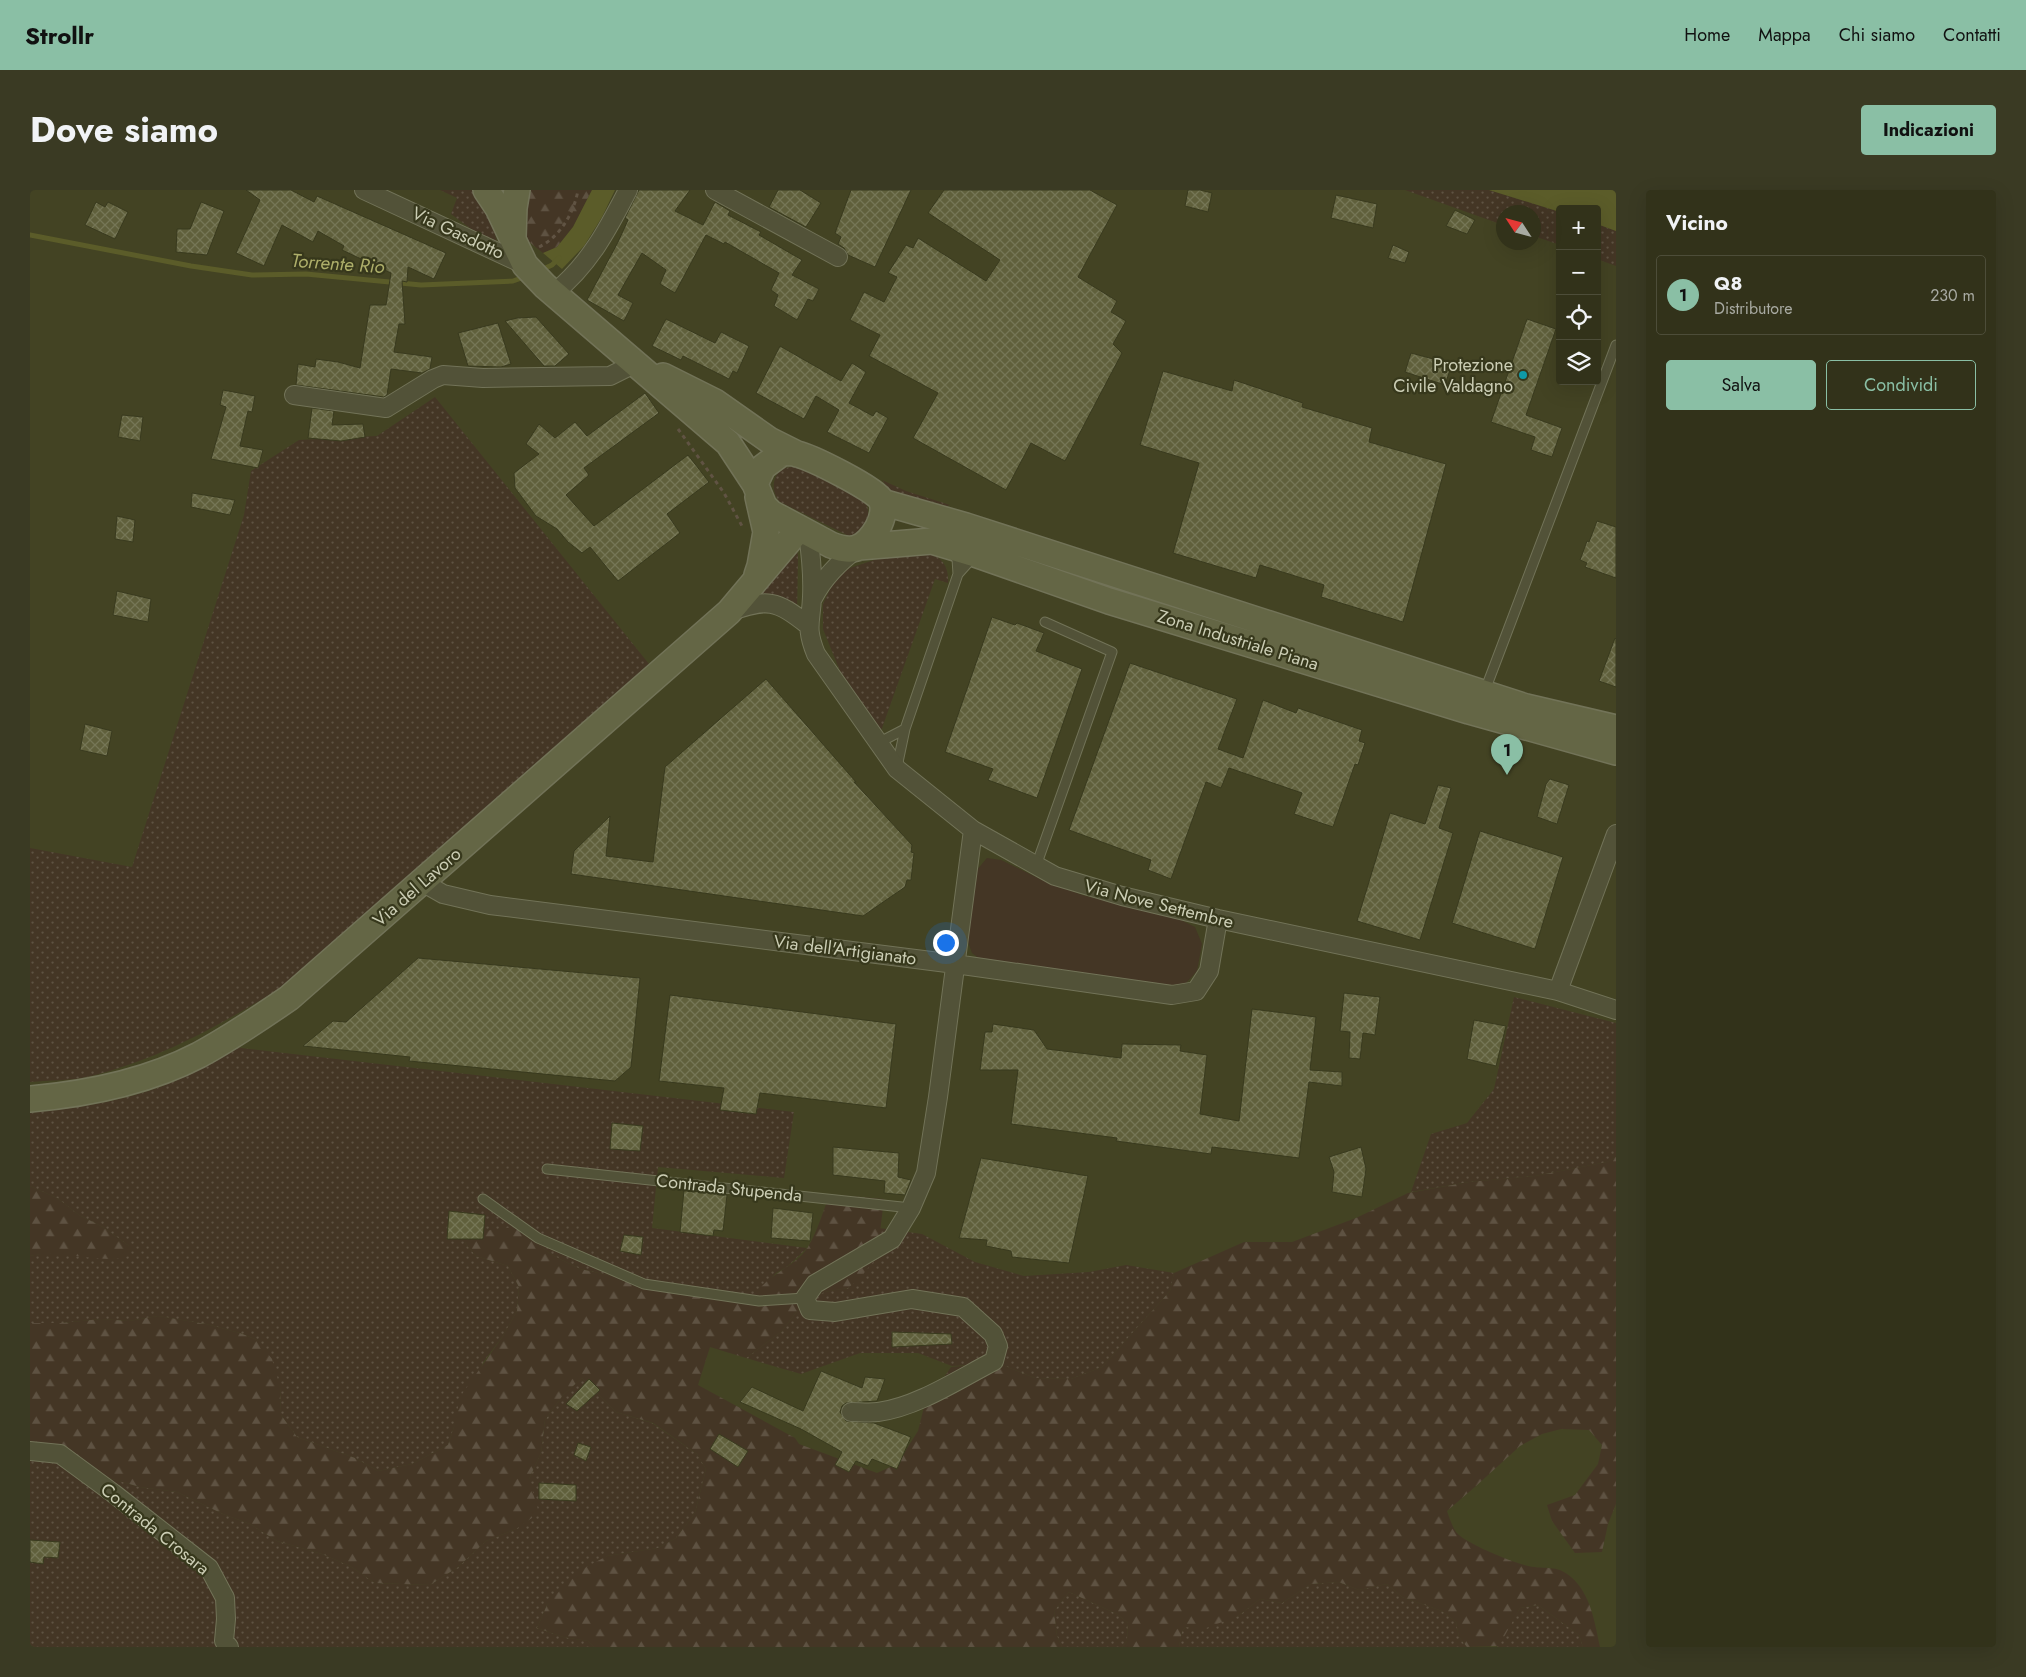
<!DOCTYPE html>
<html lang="it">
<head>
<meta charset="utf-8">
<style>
	:root { --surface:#32321a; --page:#3a3a23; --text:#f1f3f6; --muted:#a8aaa2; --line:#4d4d39; --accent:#8abfa5 }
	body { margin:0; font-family:Jost,sans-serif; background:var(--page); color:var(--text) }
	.controls { position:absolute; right:15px; top:15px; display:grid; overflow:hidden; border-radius:5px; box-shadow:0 5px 20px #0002 }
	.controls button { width:45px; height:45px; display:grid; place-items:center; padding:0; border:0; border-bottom:1px solid var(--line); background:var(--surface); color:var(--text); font:25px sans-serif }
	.compass { position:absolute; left:1466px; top:15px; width:45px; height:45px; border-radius:50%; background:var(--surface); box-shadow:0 5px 20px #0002; rotate:306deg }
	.you { position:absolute; left:915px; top:752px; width:18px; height:18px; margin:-12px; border:4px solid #fff; border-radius:50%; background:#1a73e8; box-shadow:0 0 0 8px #1a73e833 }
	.badge { display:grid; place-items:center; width:32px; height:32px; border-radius:50%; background:var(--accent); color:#111; font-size:16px; font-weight:700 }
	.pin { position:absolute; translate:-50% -41px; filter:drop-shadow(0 1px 2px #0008) }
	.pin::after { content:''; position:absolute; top:26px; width:18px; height:15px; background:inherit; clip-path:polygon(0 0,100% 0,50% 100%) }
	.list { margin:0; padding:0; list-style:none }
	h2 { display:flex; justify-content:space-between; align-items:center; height:65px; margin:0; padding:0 20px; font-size:21px }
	h2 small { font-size:16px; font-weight:400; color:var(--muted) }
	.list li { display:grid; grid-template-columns:32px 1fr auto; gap:15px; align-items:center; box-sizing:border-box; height:80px; margin:0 10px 10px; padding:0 10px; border:1px solid var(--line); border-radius:5px }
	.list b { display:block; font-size:19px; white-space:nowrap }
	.list p { margin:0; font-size:16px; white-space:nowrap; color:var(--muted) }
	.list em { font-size:16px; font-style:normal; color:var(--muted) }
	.actions { display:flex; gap:10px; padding:15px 20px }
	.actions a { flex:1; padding:11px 0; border:1px solid var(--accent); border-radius:5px; text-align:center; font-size:18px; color:var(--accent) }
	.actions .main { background:var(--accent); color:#111 }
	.icon { flex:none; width:28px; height:28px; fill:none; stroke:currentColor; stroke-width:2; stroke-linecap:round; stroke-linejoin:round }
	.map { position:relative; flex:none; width:1586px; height:1457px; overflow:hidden; border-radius:5px }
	header { display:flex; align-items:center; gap:30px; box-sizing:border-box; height:70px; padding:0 25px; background:var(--accent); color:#111 }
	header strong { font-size:24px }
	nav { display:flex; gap:28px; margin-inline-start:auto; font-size:18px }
	.intro { display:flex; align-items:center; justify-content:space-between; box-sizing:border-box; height:120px; padding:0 30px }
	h1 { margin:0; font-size:35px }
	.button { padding:12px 22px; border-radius:5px; background:var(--accent); color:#111; font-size:18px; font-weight:700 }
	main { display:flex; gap:30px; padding:0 30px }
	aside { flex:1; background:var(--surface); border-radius:5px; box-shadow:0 5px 20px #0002 }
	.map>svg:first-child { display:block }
	.grass { fill:url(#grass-dots) }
	.forest { fill:url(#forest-firs) }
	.park { fill:#443625 }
	.water { fill:#5b5c29 }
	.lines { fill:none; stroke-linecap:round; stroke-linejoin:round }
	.stream { stroke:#5b5c29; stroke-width:5 }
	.building { fill:url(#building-cross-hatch); stroke:#393a1e }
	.lane-casing { stroke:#727358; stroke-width:11 }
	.street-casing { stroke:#727358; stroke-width:20 }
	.secondary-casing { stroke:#727358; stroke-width:28 }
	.path { stroke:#605343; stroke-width:3; stroke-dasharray:4 4; stroke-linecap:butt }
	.lane { stroke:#525238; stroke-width:9 }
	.street { stroke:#525238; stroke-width:18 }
	.secondary { stroke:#646645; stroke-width:25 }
	.culture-dot { fill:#0f9aa8; stroke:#37381c; stroke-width:2 }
	.labels { text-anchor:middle; stroke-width:4.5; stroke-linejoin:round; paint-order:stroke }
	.street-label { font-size:18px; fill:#cbcdb4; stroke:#37381c }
	.poi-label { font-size:18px; fill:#cbcdb4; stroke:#37381c; text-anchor:end }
	.water-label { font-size:19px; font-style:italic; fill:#aeaf6a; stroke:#37381c }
</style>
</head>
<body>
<header>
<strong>Strollr</strong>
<nav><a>Home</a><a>Mappa</a><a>Chi siamo</a><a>Contatti</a></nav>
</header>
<div class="intro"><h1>Dove siamo</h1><a class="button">Indicazioni</a></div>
<main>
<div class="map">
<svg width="1586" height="1457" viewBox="0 0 1586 1457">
	<defs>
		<pattern id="grass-dots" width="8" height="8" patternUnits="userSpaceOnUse" patternTransform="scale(1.25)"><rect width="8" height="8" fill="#443625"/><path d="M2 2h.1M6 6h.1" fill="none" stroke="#5e5242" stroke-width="1.8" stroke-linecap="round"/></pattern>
		<pattern id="forest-firs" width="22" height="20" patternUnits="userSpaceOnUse" patternTransform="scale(1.25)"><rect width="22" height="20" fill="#443625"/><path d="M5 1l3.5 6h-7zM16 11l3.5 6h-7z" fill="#5e5242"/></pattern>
		<pattern id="building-cross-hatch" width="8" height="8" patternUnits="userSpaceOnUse" patternTransform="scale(1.25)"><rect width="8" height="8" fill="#60603c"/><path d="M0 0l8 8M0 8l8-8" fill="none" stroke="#757656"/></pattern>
	</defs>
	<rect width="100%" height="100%" fill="#434323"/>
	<path class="grass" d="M410 0H443C457 13 463 35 467 53L441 39 421 24 427 8Z
		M1375 0H1459L1530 22V55L1504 46V22H1474L1473 35Z
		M1567 34 1586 41V76L1567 69Z
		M405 207 619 474 256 795C191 834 132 869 57 887 39 891 18 890 0 892V658L102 677 214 325 221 281 269 250 347 246Z
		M771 276 833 308C841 320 839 330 831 343L819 346 750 312C741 303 741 284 755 278 759 277 766 277 771 276Z
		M852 290 876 301 920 315 907 320 864 306Z
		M758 356H766L768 366 767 421 748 407 730 404Z
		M899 362C913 369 919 377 918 393L905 389 851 541 845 537 810 481 793 439V414L802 395 817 379 853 367Z
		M1484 807 1586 833V967L1577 972 1505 986 1439 992 1381 1002 1401 944 1437 933 1464 899Z
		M203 857 764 922 754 988 628 977 622 1038 777 1058 757 1077 746 1083 724 1108 667 1104 550 1079 522 1065 485 1037 435 1053 446 1066 478 1076 489 1097 487 1121 473 1146 454 1171 424 1237 418 1255 382 1274 348 1281 325 1268 267 1247 251 1225 250 1197 227 1150 210 1143 176 1134 128 1126 99 1131 71 1129 32 1133H0V1066C26 1060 57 1067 84 1069L99 1056 73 1037 49 1025 27 1008 0 996V922C70 917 147 902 203 857Z
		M849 1038 892 1044 945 1072 994 1086 1059 1082 1096 1075 1144 1083 1140 1101 1072 1177 1041 1189 1005 1188 975 1176 955 1174 922 1176 888 1163H830L771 1184 716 1168 751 1142 768 1120 794 1102 818 1098 847 1067Z
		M552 1188 586 1222 622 1233 667 1264 676 1279 665 1323 646 1348 628 1358 577 1366 517 1415 507 1438 533 1447 558 1451 564 1457H0V1260L47 1279 110 1297 147 1302 193 1324 220 1334 247 1351 292 1364 320 1376 345 1393 400 1395 428 1377 456 1351 486 1339 499 1289 511 1263 515 1230 533 1205Z
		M1309 1392 1329 1400 1357 1394 1372 1407 1412 1421 1426 1432 1429 1447 1437 1457H1149L1152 1441 1156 1437 1208 1426 1230 1409 1252 1413 1281 1394Z
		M1039 1402 1087 1424 1098 1433 1097 1451 1092 1457H1032L1027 1446 1024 1421Z
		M1508 1415 1549 1445 1553 1457H1467L1490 1418Z"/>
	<path class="forest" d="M497 0H562L543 37 527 57 513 63 498 51 490 19Z
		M1586 967V1314L1578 1334 1572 1362 1545 1363 1522 1331 1517 1315 1545 1305 1568 1274 1572 1255 1559 1240 1531 1239 1512 1244 1490 1256 1446 1296 1417 1321C1419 1327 1422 1336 1426 1342 1434 1353 1484 1373 1498 1376 1516 1380 1526 1374 1541 1387 1561 1404 1565 1434 1570 1457H1553L1549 1445 1508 1415 1490 1418 1469 1456 1437 1457 1429 1447 1426 1432 1412 1421 1372 1407 1357 1394 1329 1400 1309 1392 1281 1394 1252 1413 1230 1409 1208 1426 1171 1440 1156 1437 1152 1441 1149 1457H1092L1097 1451 1098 1433 1087 1424 1039 1402 1024 1421 1027 1446 1032 1457H564L558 1451 533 1447 507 1438 517 1415 545 1383 577 1366 628 1358 646 1348 665 1323 676 1279 667 1264 623 1233 586 1222 552 1188 533 1205 515 1230 511 1263 499 1289 509 1323 486 1339 456 1351 428 1377 400 1395 345 1393 320 1376 292 1364 247 1351 220 1334 193 1324 147 1302 110 1297 47 1279 0 1260V1133H32L71 1129 99 1131 128 1126 176 1134 210 1143 227 1150 242 1169 250 1197 251 1225 267 1247 325 1268 348 1281 382 1274 418 1255 424 1237 430 1207 473 1146 487 1121 489 1097 478 1076 446 1066 435 1053 460 1040 485 1037 522 1065 550 1079 667 1104 724 1108C736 1083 764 1079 778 1057 787 1042 793 1022 799 1006L808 1005 854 1009 847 1067 830 1088 818 1098 794 1102 768 1120 751 1142 716 1168 680 1157 668 1195 765 1248 769 1254 847 1283 867 1274 888 1241 894 1217 921 1177 955 1174 975 1176 1005 1188 1041 1189 1072 1177 1140 1101 1144 1083 1214 1052H1262L1326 1028 1378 1003 1439 992 1505 986 1577 972Z
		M0 996 27 1008 49 1025 73 1037 99 1056 101 1065C95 1067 88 1069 82 1069 55 1069 27 1060 0 1066Z"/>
	<path class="park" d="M957 668 971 670 1012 690 1052 705 1149 729 1165 737 1172 754 1167 781 1156 793 1142 795 950 769 942 763 936 746 946 681Z"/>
	<path class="water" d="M562 0H585L572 27 554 56 532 79 513 63 527 57 543 37Z
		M1459 0H1586V41L1567 34V19H1530V22Z"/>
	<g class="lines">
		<path class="stream" d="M0 45 161 76 222 85 276 84 391 95 483 91 497 86
			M509 81 522 75 529 68"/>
	</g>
	<path class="building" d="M216 0H261L284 12 287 6 416 63 404 89 378 77 377 92 372 91 375 134H369L364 162 402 167 400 179 392 183 361 179 357 205 354 207 266 195 268 174 285 177 286 169 308 172 330 178 340 115H356L361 83 312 60 314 56 288 41 283 52 252 35 234 76 206 63 230 10Z
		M609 0H660L645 21 673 35 685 12 700 21 698 25 731 42 729 45 772 70 762 85 789 99 783 111 778 109 767 130 744 116 748 105 741 100 749 83 695 52 694 54 676 45 645 103 630 94 636 80 612 63 588 105 603 113 594 131 557 110 588 52 598 30 595 28Z
		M748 0H770L791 13 776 37 739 17Z
		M821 0H881L845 77 818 65 814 58 808 54 811 47 805 43Z
		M914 0H1060L1087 15 1048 87 1087 111 1081 122 1096 131 1083 154 1092 163 1035 271 1001 253 976 300 883 248 908 203 839 166 850 145 820 130 834 102 854 112 867 87 858 83 876 55 883 58 888 48 956 91 970 70 898 23Z
		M1158 0H1170L1182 3 1178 22 1155 16Z
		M1306 5 1347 14 1343 38 1301 28Z
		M66 12 75 17 78 12 98 22 85 49 55 35Z
		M171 12 194 21 177 65 146 62 147 39H160Z
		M1425 20 1445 30 1437 44 1416 36Z
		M1363 55 1379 62 1375 73 1358 68Z
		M506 127 539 164 525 176H514L475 131 487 128Z
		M636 129 685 153 691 142 719 156 707 183 703 181 699 189 653 166 651 170 622 156Z
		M1497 129 1526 139 1496 225 1532 238 1522 267 1501 260 1505 247 1461 232Z
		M468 133 481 174 471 177 438 176 428 143Z
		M750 156 811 191 822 173 836 182 819 213 843 226 846 221 858 228 839 263 797 242 809 220 786 206 774 229 726 203Z
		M1381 163 1422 174 1415 195 1375 182Z
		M1133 181 1202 201 1204 190 1273 213 1272 217 1342 238 1339 252 1416 274 1373 432 1291 407 1294 395 1230 375 1226 388 1143 363 1169 273 1110 255Z
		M193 200 225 206 222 222 218 221 210 256 233 260 228 278 181 269 196 217 190 215Z
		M615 203 629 223 554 278 559 285 536 305 564 336 658 265 679 292 637 324 650 343 588 391 560 357 552 363 538 352 527 339 506 326 485 298 484 283 509 264 496 254 509 234 525 248 545 232 557 246Z
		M282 218 304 221 302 235 333 234 335 247 311 251 278 248Z
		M92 225 113 227 110 251 88 247Z
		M162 303 205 310 200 325 161 317Z
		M87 326 105 330 103 352 85 349Z
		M1567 331 1586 337V388L1555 377 1557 373 1550 370 1557 351 1559 352Z
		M87 401 121 409 118 432 83 425Z
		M962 427 985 435 987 433 1014 443 1006 461 1052 479 1007 608 958 590 963 579 915 562Z
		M1585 448 1586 449V497L1569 491Z
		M1100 473 1207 509 1188 559 1213 568 1233 510 1266 523 1268 518 1332 540 1329 551 1335 553 1328 575 1325 574 1303 637 1264 624 1272 603 1199 578 1191 598 1176 592 1141 689 1118 680 1121 670 1039 640Z
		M736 489 826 592H824L882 655 881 662 884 663 881 690H877L875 697 833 726 541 684 544 661 580 626 576 666 623 672 635 577Z
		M55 534 82 541 77 566 50 560Z
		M1520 589 1539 595 1527 634 1507 627 1516 594Z
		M1408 595 1421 598 1409 638 1423 643 1390 750 1327 731 1360 623 1395 634Z
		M1450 641 1533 667 1505 759 1422 733Z
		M388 768 610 788 601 877 585 891 379 871 380 867 273 856 303 831 316 832Z
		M1314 803 1350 807 1345 845 1333 843 1330 869 1319 868 1320 842 1310 841Z
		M640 805 866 834 856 918 730 903 726 924 690 920 694 898 629 891Z
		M1222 819 1286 827 1280 880 1312 882V896L1279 892 1269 968 1182 957 1181 964 1086 951 1087 948 981 934 988 880H950L955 842H962L963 834 1004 840 1017 859 1091 868 1092 854 1151 855 1150 861 1177 865 1170 924 1209 931Z
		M1444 830 1476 836 1466 876 1437 869Z
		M582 933 613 936 610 961 580 959Z
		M803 957 869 963 868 987 881 990 875 1005 854 1003 855 991 803 985Z
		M1331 957 1336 979 1332 1007 1302 1002 1304 982 1299 967Z
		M951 968 1058 986 1039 1073 982 1067 981 1061 956 1056 957 1050 929 1048Z
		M654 1000 697 1005 693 1041 684 1040 683 1046 650 1042Z
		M743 1018 783 1023 780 1051 741 1048Z
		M419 1021 455 1025 453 1049H417Z
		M594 1045 613 1047 611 1065 590 1061Z
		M862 1142 921 1144 922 1154 862 1157Z
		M791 1181 832 1198 835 1187 855 1189 847 1211 816 1213 812 1216 810 1222 816 1231 844 1233 881 1247 867 1279 842 1269 838 1276 826 1271 819 1282 805 1275 812 1262 771 1239 710 1212 722 1197 773 1221Z
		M559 1189 570 1200 547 1221 536 1214Z
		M689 1244 718 1261 708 1277 680 1259Z
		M548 1253 561 1257 556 1271 544 1265Z
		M509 1293 546 1295V1311L509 1309Z
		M0 1350 30 1352 28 1368 14 1367 13 1374 0 1372Z"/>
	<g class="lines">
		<g class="lane-casing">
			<path id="lane" d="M922 363 927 369 928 384 945 365
				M1454 503 1586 155
				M875 539 928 384
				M848 553 875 539 867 577
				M1006 676 1082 462 1015 432
				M517 979 881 1018
				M453 1009 508 1048 614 1094 729 1111 775 1108"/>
		</g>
		<g class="street-casing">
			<path id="street" d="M334 0 495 75
				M685 0 808 67
				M524 103C559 75 578 39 598 0
				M264 205 356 218 403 189 413 185 453 188 580 186 606 173
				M778 344C781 365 783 386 782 407 781 433 775 437 786 464L867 579 943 640 1025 686 1092 706 1188 729 1528 801 1586 820
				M783 408C794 387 809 372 828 358
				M699 422C738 408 746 410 778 435
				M392 692 413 704 460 715 925 774 1142 805 1166 801 1179 781 1188 729
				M1528 801 1586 644
				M821 1222C830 1222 839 1223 848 1222 887 1217 929 1189 964 1171L968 1156 963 1144 933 1117 882 1109 805 1122 780 1120 775 1108 785 1094 862 1049 881 1018 896 983 908 907 943 640
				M0 1261 30 1264 83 1303 179 1378 195 1408 196 1429 194 1451 199 1457"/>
		</g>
		<g class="secondary-casing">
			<path id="secondary" d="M456 0 468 18 495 75 515 96 698 253 725 294
				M483 47 484 18 487 0
				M633 186 685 212 739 250 767 264
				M752 263C757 263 763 262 767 264 781 267 845 299 851 310 859 325 842 353 827 358 818 361 809 358 801 355L741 323 734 316 725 294 733 277Z
				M852 312 936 336 1496 517 1586 538
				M829 357 902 351 942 363 1079 411 1439 521 1586 562
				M727 385 730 376 736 342 728 307
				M0 909C58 904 117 892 169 865 200 848 230 828 259 808L699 422 769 339"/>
		</g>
		<path class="path" d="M509 57C530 47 544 23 548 0
			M648 239 694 303 712 336"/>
		<use href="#lane" class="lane"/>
		<use href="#street" class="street"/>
		<use href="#secondary" class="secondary"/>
	</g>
	<circle class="culture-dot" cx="1493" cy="185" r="5"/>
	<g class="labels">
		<g class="street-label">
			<text transform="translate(428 43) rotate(25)" y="6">Via Gasdotto</text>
			<text transform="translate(1208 450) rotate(17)" y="6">Zona Industriale Piana</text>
			<text transform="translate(387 697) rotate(-41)" y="6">Via del Lavoro</text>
			<text transform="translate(1129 714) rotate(14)" y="6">Via Nove Settembre</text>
			<text transform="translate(815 760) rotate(7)" y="6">Via dell'Artigianato</text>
			<text transform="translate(699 998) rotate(6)" y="6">Contrada Stupenda</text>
			<text transform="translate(125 1339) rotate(39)" y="6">Contrada Crosara</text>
		</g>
		<g class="poi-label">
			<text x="1483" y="181">Protezione<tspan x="1483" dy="21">Civile Valdagno</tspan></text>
		</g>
		<g class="water-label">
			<text transform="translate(308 73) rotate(4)" y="7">Torrente Rio</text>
		</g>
	</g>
</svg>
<div class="controls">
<button>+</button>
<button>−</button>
<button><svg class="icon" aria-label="locate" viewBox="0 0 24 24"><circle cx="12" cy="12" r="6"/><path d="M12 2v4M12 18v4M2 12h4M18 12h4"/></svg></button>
<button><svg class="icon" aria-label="layers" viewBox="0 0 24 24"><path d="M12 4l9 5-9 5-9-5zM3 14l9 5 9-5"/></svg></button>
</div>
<svg class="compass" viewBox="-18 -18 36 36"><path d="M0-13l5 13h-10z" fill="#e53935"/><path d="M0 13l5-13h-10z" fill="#a8aaa2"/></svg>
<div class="you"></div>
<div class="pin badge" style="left:1477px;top:585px">1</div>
</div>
<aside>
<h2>Vicino<small></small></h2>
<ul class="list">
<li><span class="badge">1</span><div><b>Q8</b><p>Distributore</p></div><em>230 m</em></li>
</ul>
<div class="actions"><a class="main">Salva</a><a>Condividi</a></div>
</aside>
</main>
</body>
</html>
